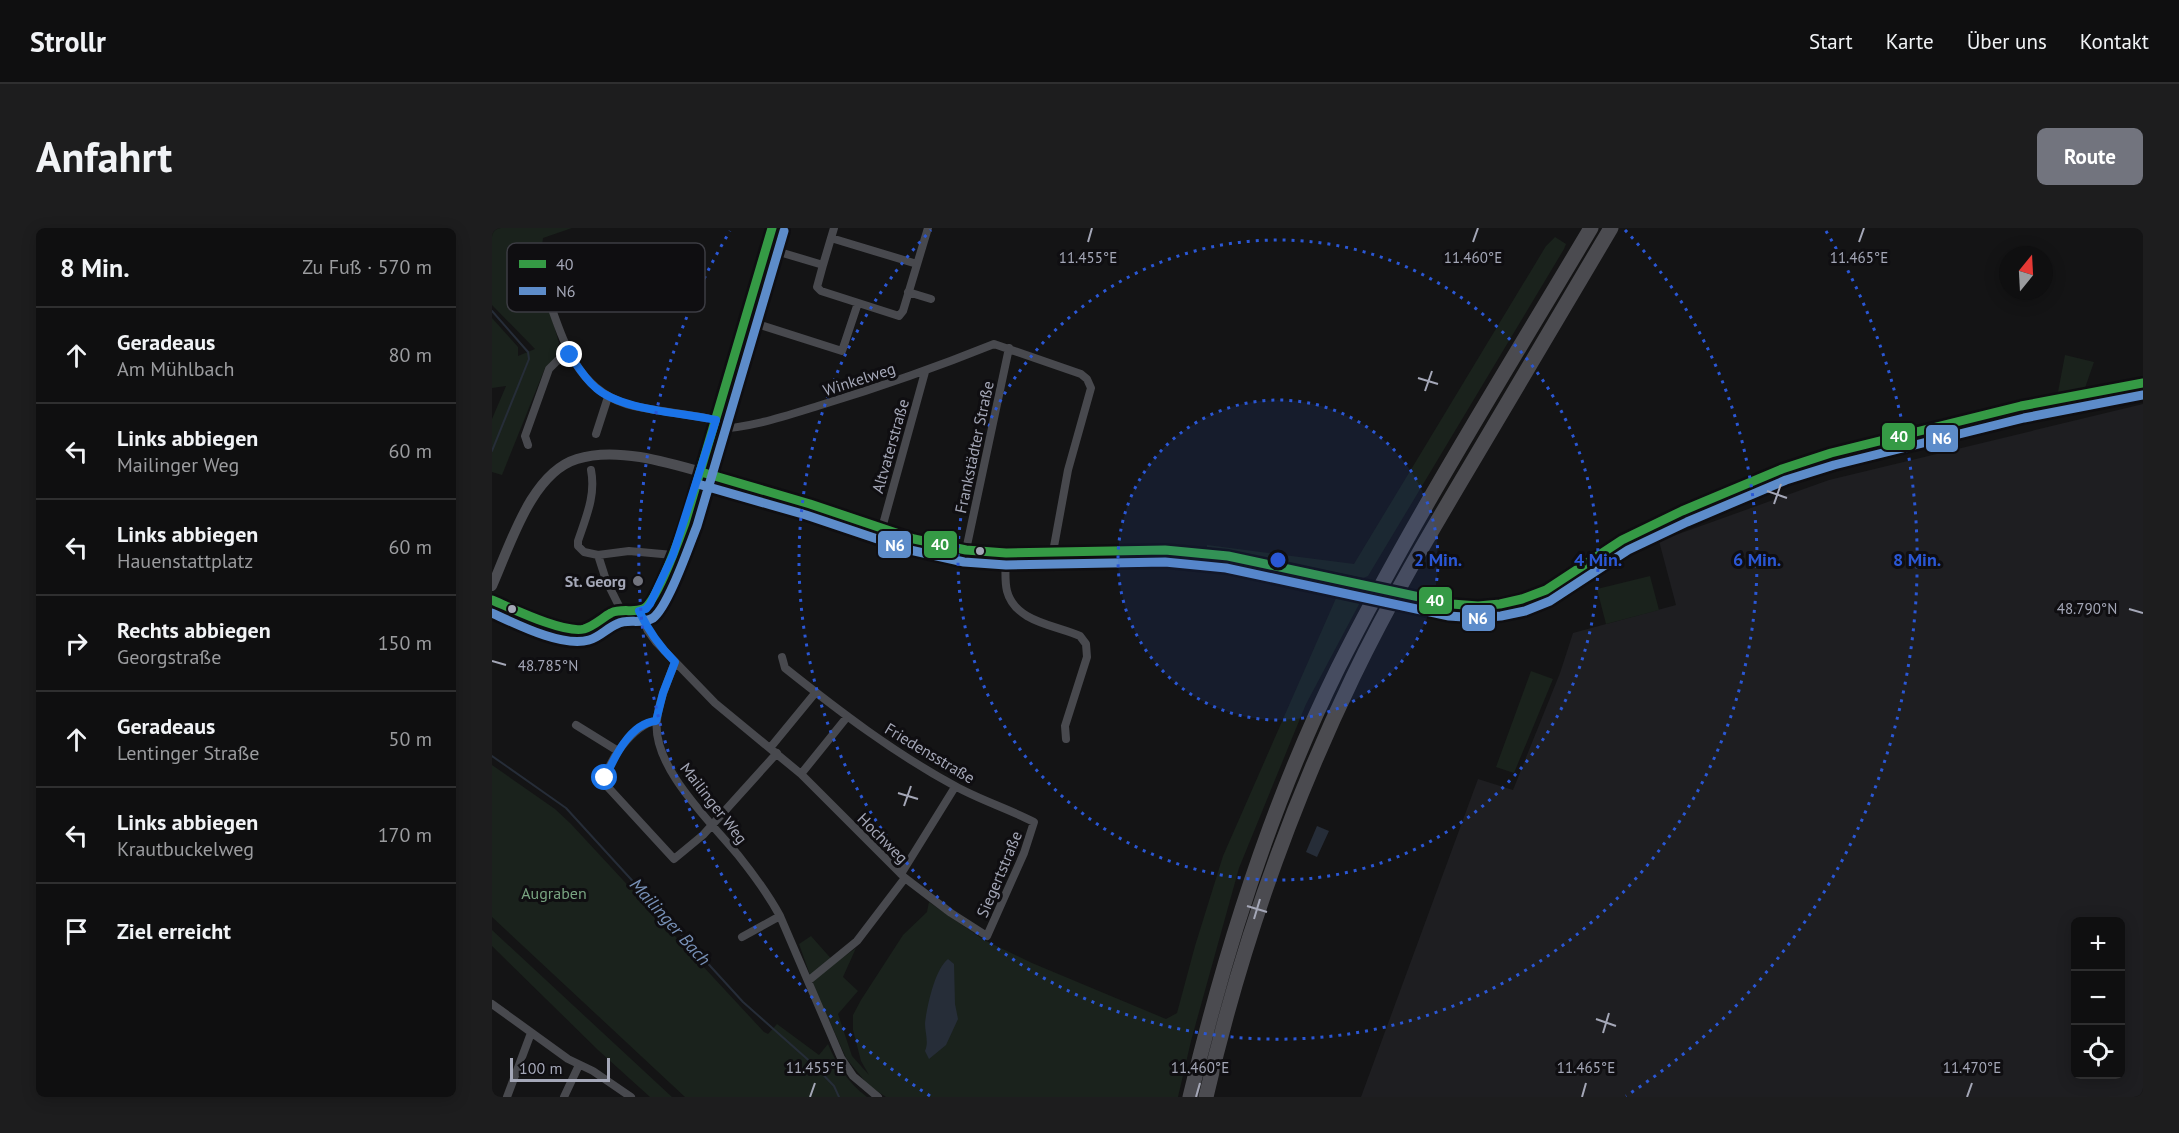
<!DOCTYPE html>
<html lang="de">
<head>
<meta charset="utf-8">
<style>
	:root { --surface:#0f0f10; --page:#1d1d1e; --text:#f1f3f6; --muted:#9b9c9f; --line:#2f2f30; --accent:#72747e }
	body { margin:0; font-family:"PT Sans",sans-serif; background:var(--page); color:var(--text) }
	.controls { position:absolute; right:18px; bottom:18px; display:grid; overflow:hidden; border-radius:9px; box-shadow:0 3px 15px #0003 }
	.controls button { width:54px; height:54px; display:grid; place-items:center; padding:0; border:0; border-bottom:2px solid var(--line); background:var(--surface); color:var(--text); font:30px sans-serif }
	.compass { position:absolute; left:1507px; top:18px; width:54px; height:54px; border-radius:50%; background:var(--surface); box-shadow:0 3px 15px #0003; rotate:18deg }
	.scale { position:absolute; left:18px; bottom:15px; width:100px; box-sizing:border-box; padding-left:6px; border:3px solid #a4a7b7; border-top:0; font-size:16px; line-height:21px; white-space:nowrap; color:#a4a7b7; -webkit-text-stroke:4px #0f0e11; paint-order:stroke }
	.stop { position:absolute; width:18px; height:18px; margin:-14px; border:4px solid #1a73e8; border-radius:50%; background:#fff }
	.stop.end { background:#1a73e8; border-color:#fff; box-shadow:0 2px 6px #0008 }
	.list { margin:0; padding:0; list-style:none }
	h2 { display:flex; justify-content:space-between; align-items:center; height:78px; margin:0; padding:0 24px; font-size:26px }
	h2 small { font-size:20px; font-weight:400; color:var(--muted) }
	.list li { display:grid; grid-template-columns:39px 1fr auto; gap:18px; align-items:center; box-sizing:border-box; height:96px; padding:0 24px; border-top:2px solid var(--line) }
	.list b { display:block; font-size:22px; white-space:nowrap }
	.list p { margin:0; font-size:20px; white-space:nowrap; color:var(--muted) }
	.list em { font-size:20px; font-style:normal; color:var(--muted) }
	.icon { flex:none; width:33px; height:33px; fill:none; stroke:currentColor; stroke-width:2; stroke-linecap:round; stroke-linejoin:round }
	.map { position:relative; flex:none; width:1651px; height:869px; overflow:hidden; border-radius:9px }
	header { display:flex; align-items:center; gap:36px; box-sizing:border-box; height:84px; padding:0 30px; background:var(--surface); border-bottom:2px solid var(--line) }
	header strong { font-size:28px }
	nav { display:flex; gap:33px; margin-inline-start:auto; font-size:21px }
	.intro { display:flex; align-items:center; justify-content:space-between; box-sizing:border-box; height:144px; padding:0 36px }
	h1 { margin:0; font-size:42px }
	.button { padding:15px 27px; border-radius:9px; background:var(--accent); color:#fff; font-size:21px; font-weight:700 }
	main { display:flex; gap:36px; padding:0 36px }
	aside { flex:1; background:var(--surface); border-radius:9px; box-shadow:0 3px 15px #0003 }
	.map>svg:first-child { display:block }
	.built { fill:#1e1e21; fill-rule:evenodd }
	.green { fill:#1a221c }
	.water { fill:#262d38 }
	.lines { fill:none; stroke-linecap:round; stroke-linejoin:round }
	.stream { stroke:#262d38; stroke-width:2 }
	.street { stroke:#48494e; stroke-width:8 }
	.secondary { stroke:#4c4d52; stroke-width:10 }
	.highway { stroke:#4b4b50; stroke-width:15 }
	.secondary-bridge { stroke:#4c4d52; stroke-width:10 }
	.bus-1-casing { stroke:#0f0e11; stroke-width:14 }
	.bus-2-casing { stroke:#0f0e11; stroke-width:14 }
	.bus-1 { stroke:#359a45; stroke-width:9 }
	.bus-2 { stroke:#5d8cca; stroke-width:9 }
	.route { stroke:#1a73e8; stroke-width:8 }
	.ticks { fill:none; stroke:#a4a7b7; stroke-width:2 }
	.ring { fill:none; stroke:#2a57d5; stroke-width:3; stroke-dasharray:3 6 }
	.bus-dot { fill:#a4a7b7; stroke:#0f0e11; stroke-width:2 }
	.poi-dot { fill:#72747e; stroke:#0f0e11; stroke-width:2 }
	.labels { text-anchor:middle; stroke-width:6; stroke-linejoin:round; paint-order:stroke }
	.street-label { font-size:16px; fill:#a4a7b7; stroke:#0f0e11 }
	.poi-label { font-size:16px; font-weight:bold; fill:#a4a7b7; stroke:#0f0e11; text-anchor:end }
	.park-label { font-size:16px; fill:#78a481; stroke:#0f0e11 }
	.water-label { font-size:18px; font-style:italic; fill:#7790b6; stroke:#0f0e11 }
	.key { fill:#0f0e11; stroke:#3c3c43; stroke-width:1.5 }
	.key-label { font-size:16px; fill:#a4a7b7 }
	.ticks-label { font-size:15px; text-anchor:middle; fill:#a4a7b7; stroke:#0f0e11; stroke-width:6; stroke-linejoin:round; paint-order:stroke }
	.centre { fill:#2a57d5; stroke:#0f0e11; stroke-width:3 }
	.ring-label { font-size:18px; text-anchor:middle; font-weight:bold; fill:#2a57d5; stroke:#0f0e11; stroke-width:6; stroke-linejoin:round; paint-order:stroke }
	.line-badge { stroke:#0f0e11; stroke-width:2 }
	.badge-label { font-size:16px; text-anchor:middle; font-weight:bold; fill:#fff }
</style>
</head>
<body>
<header>
<strong>Strollr</strong>
<nav><a>Start</a><a>Karte</a><a>Über uns</a><a>Kontakt</a></nav>
</header>
<div class="intro"><h1>Anfahrt</h1><a class="button">Route</a></div>
<main>
<aside>
<h2>8 Min.<small>Zu Fuß · 570 m</small></h2>
<ul class="list">
<li><svg class="icon" aria-label="ahead" viewBox="0 0 24 24"><path d="M12 20V5M6 11l6-6 6 6"/></svg><div><b>Geradeaus</b><p>Am Mühlbach</p></div><em>80 m</em></li>
<li><svg class="icon" aria-label="left" viewBox="0 0 24 24"><path d="M17 20v-9H6M10 6l-5 5 5 5"/></svg><div><b>Links abbiegen</b><p>Mailinger Weg</p></div><em>60 m</em></li>
<li><svg class="icon" aria-label="left" viewBox="0 0 24 24"><path d="M17 20v-9H6M10 6l-5 5 5 5"/></svg><div><b>Links abbiegen</b><p>Hauenstattplatz</p></div><em>60 m</em></li>
<li><svg class="icon" aria-label="right" viewBox="0 0 24 24"><path d="M7 20v-9h11M14 6l5 5-5 5"/></svg><div><b>Rechts abbiegen</b><p>Georgstraße</p></div><em>150 m</em></li>
<li><svg class="icon" aria-label="ahead" viewBox="0 0 24 24"><path d="M12 20V5M6 11l6-6 6 6"/></svg><div><b>Geradeaus</b><p>Lentinger Straße</p></div><em>50 m</em></li>
<li><svg class="icon" aria-label="left" viewBox="0 0 24 24"><path d="M17 20v-9H6M10 6l-5 5 5 5"/></svg><div><b>Links abbiegen</b><p>Krautbuckelweg</p></div><em>170 m</em></li>
<li><svg class="icon" aria-label="arrive" viewBox="0 0 24 24"><path d="M6 21V4h12l-3 4 3 4H6"/></svg><div><b>Ziel erreicht</b></div></li>
</ul>
</aside>
<div class="map">
<svg width="1651" height="869" viewBox="0 0 1651 869">
	<rect width="100%" height="100%" fill="#141415"/>
	<path class="built" d="M1651 176V869H869L986 551 1021 562 1068 445 1081 405 1184 377 1167 313 1337 252ZM1584 694H1628V846H1584Z"/>
	<path class="green" d="M0 0H80L51 10 47 46 67 115 63 131 53 140 10 247 0 244V191L14 158 0 160V90L26 119V128L43 121 0 77Z
		M1063 9 1074 16 1072 21 876 348 871 350 715 319V317L862 336 1054 18Z
		M1573 127 1602 134 1593 160 1566 164Z
		M706 330 874 363 814 476 747 640 699 813 686 869H394L376 857 354 830 322 758 307 716 319 708 343 735 364 720 351 749 366 763 346 786 360 828 377 847 369 833 361 802V787L369 772 411 707 435 684 437 674 492 712 540 735 674 791 685 785 703 718 731 628 845 368Z
		M1158 348 1167 382 1114 396 1105 361Z
		M1039 443 1061 451 1022 545 1004 539Z
		M0 537 63 581 79 596 272 804 276 806 285 796 327 827 336 816C345 837 356 855 375 869H193L0 689Z
		M0 702 180 869H158L106 822 0 718Z"/>
	<path class="water" d="M825 598 837 603 825 629 814 624Z
		M456 731 462 736 463 776 466 791 454 817 437 831 433 823C437 814 433 805 433 795 435 778 443 741 456 731Z"/>
	<g class="lines">
		<path class="stream" d="M0 83 36 124 37 131 0 223
			M0 528 74 580 251 774 322 837 342 858 347 869"/>
		<path class="street" d="M339 10 425 36
			M274 20 331 37 325 59 329 63 407 88 411 83 436 0
			M331 37 342 0
			M416 64 439 71
			M55 67C72 114 85 165 142 178 169 184 197 186 224 192
			M253 92 350 123 366 75
			M222 201C259 200 293 188 329 177 388 159 445 139 502 116L589 146 595 151 599 160 576 242 561 324
			M104 206 116 169
			M36 217 33 208 57 141 65 133 78 127
			M99 242C104 267 94 289 86 313V318L92 324 106 327 114 352 129 382
			M390 300 433 144
			M474 322 517 120
			M514 325C514 337 512 351 515 363 523 394 563 397 588 408L594 416 595 429 573 498 574 511
			M106 327 137 323 181 327
			M0 372C16 379 73 404 87 402 102 401 111 387 124 383 137 378 147 388 158 376L181 327 209 244
			M147 383 156 403 164 414 223 475 309 546 413 650 459 685 495 708 532 625 542 594C517 581 488 572 463 558 402 525 347 483 293 440L290 429
			M183 434C176 453 167 472 165 492 159 538 219 594 246 627 262 647 276 666 288 688L349 830 361 848 386 869
			M164 493C143 495 112 536 113 556L182 631 211 607 285 525
			M84 497 126 523
			M278 520 324 464
			M309 546 355 489
			M409 646 463 559
			M250 709 288 688
			M316 753 365 713 413 650
			M0 776 76 831 101 843 139 869
			M15 869 39 805
			M72 869 87 837"/>
		<path class="secondary" d="M209 244 280 0
			M0 358C18 318 39 245 85 231 128 217 187 238 230 250 260 259 291 267 321 277 365 291 408 308 453 318 521 335 602 320 672 322 735 323 798 342 860 355
			M934 370C975 379 1015 381 1054 362 1081 349 1104 327 1130 312 1155 297 1182 286 1208 275 1236 263 1264 249 1292 240 1409 202 1530 178 1651 155"/>
		<path class="highway" d="M698 869C733 722 779 576 846 440 922 289 1013 145 1099 0
			M714 869C747 725 797 582 861 449 896 376 937 307 978 238 1025 158 1072 79 1119 0"/>
		<path class="secondary-bridge" d="M860 355 934 370"/>
		<g class="bus-1-casing">
			<path id="bus-1" d="M209 244 318 276 422 311 474 322 514 325 673 322 736 328 960 376 986 378 1008 376 1030 371 1054 362 1130 312 1190 283 1290 241 1339 225 1529 178 1651 155
				M0 372C19 380 72 406 92 401 102 398 110 390 119 385 130 380 141 385 151 381 164 376 187 311 193 295L280 0"/>
		</g>
		<g class="bus-2-casing">
			<path id="bus-2" d="M206 256 314 287 418 322 472 334 514 337 673 334 734 340 957 388 986 390 1009 388 1033 383 1058 373 1136 322 1195 294 1294 252 1342 237 1532 190 1651 167
				M0 385C24 396 71 420 97 412 108 409 115 400 125 396 136 390 149 397 161 390 176 379 197 318 205 298L292 3"/>
		</g>
		<use href="#bus-1" class="bus-1"/>
		<use href="#bus-2" class="bus-2"/>
	</g>
	<g class="lines">
		<path class="route" d="M78 127C86 139 93 151 104 160 130 183 190 184 224 192L181 327 158 376 154 381 147 383C157 404 167 418 183 434L171 465 164 493C138 495 122 530 113 550"/>
	</g>
	<path class="ticks" d="M596 14 600 0M981 14 986 0M1367 14 1372 0M926 150 946 156M933 163 940 143M1275 263 1295 270M1282 276 1289 256M1637 381 1651 385M0 433 14 437M406 565 426 571M412 578 419 558M755 678 775 684M762 691 768 671M1104 791 1124 798M1111 805 1117 785M318 869 323 855M704 869 708 855M1090 869 1094 855M1475 869 1480 855"/>
	<circle cx="786" cy="332" r="160" fill="#2a57d5" fill-opacity=".12"/>
	<g class="ring">
		<circle cx="786" cy="332" r="160"/>
		<circle cx="786" cy="332" r="320"/>
		<path d="M1133 2A479 479 0 1 1 439 2"/>
		<path d="M438 868A639 639 0 0 1 238 3M1334 3A639 639 0 0 1 1134 868"/>
	</g>
	<g class="bus-dot">
		<circle cx="488" cy="323" r="5"/>
		<circle cx="20" cy="381" r="5"/>
	</g>
	<circle class="poi-dot" cx="146" cy="353" r="6"/>
	<g class="labels">
		<g class="street-label">
			<text transform="translate(367 151) rotate(-18)" y="6">Winkelweg</text>
			<text transform="translate(398 218) rotate(-74)" y="6">Altvaterstraße</text>
			<text transform="translate(482 219) rotate(-78)" y="6">Frankstädter Straße</text>
			<text transform="translate(438 525) rotate(31)" y="6">Friedensstraße</text>
			<text transform="translate(222 575) rotate(52)" y="6">Mailinger Weg</text>
			<text transform="translate(391 610) rotate(45)" y="6">Hochweg</text>
			<text transform="translate(507 646) rotate(-67)" y="6">Siegertstraße</text>
		</g>
		<g class="poi-label">
			<text x="134" y="359">St. Georg</text>
		</g>
		<g class="park-label">
			<text x="62" y="671">Augraben</text>
		</g>
		<g class="water-label">
			<text transform="translate(178 694) rotate(48)" y="6">Mailinger Bach</text>
		</g>
	</g>
	<rect x="15" y="15" width="198" height="69" rx="9" class="key"/>
	<rect x="27" y="32" width="27" height="8" fill="#359a45"/>
	<rect x="27" y="59" width="27" height="8" fill="#5d8cca"/>
	<g class="key-label">
		<text x="64" y="42">40</text>
		<text x="64" y="69">N6</text>
	</g>
	<g class="ticks-label">
		<text x="596" y="35">11.455°E</text>
		<text x="981" y="35">11.460°E</text>
		<text x="1367" y="35">11.465°E</text>
		<text x="1595" y="386">48.790°N</text>
		<text x="56" y="443">48.785°N</text>
		<text x="323" y="845">11.455°E</text>
		<text x="708" y="845">11.460°E</text>
		<text x="1094" y="845">11.465°E</text>
		<text x="1480" y="845">11.470°E</text>
	</g>
	<circle cx="786" cy="332" r="9" class="centre"/>
	<g class="ring-label">
		<text x="946" y="338">2 Min.</text>
		<text x="1106" y="338">4 Min.</text>
		<text x="1265" y="338">6 Min.</text>
		<text x="1425" y="338">8 Min.</text>
	</g>
	<g class="line-badge">
		<rect x="1389" y="194" width="35" height="29" rx="6" fill="#359a45"/>
		<rect x="1433" y="196" width="34" height="29" rx="6" fill="#5d8cca"/>
		<rect x="431" y="302" width="35" height="29" rx="6" fill="#359a45"/>
		<rect x="385" y="302" width="35" height="29" rx="6" fill="#5d8cca"/>
		<rect x="926" y="358" width="35" height="29" rx="6" fill="#359a45"/>
		<rect x="969" y="376" width="35" height="28" rx="6" fill="#5d8cca"/>
	</g>
	<g class="badge-label">
		<text x="1407" y="214">40</text>
		<text x="1450" y="216">N6</text>
		<text x="448" y="322">40</text>
		<text x="403" y="323">N6</text>
		<text x="943" y="378">40</text>
		<text x="986" y="396">N6</text>
	</g>
</svg>
<div class="controls">
<button>+</button>
<button>−</button>
<button><svg class="icon" aria-label="locate" viewBox="0 0 24 24"><circle cx="12" cy="12" r="6"/><path d="M12 2v4M12 18v4M2 12h4M18 12h4"/></svg></button>
</div>
<svg class="compass" viewBox="-18 -18 36 36"><path d="M0-13l5 13h-10z" fill="#e53935"/><path d="M0 13l5-13h-10z" fill="#9b9c9f"/></svg>
<div class="scale">100 m</div>
<div class="stop" style="left:113px;top:550px"></div>
<div class="stop end" style="left:78px;top:127px"></div>
</div>
</main>
</body>
</html>
